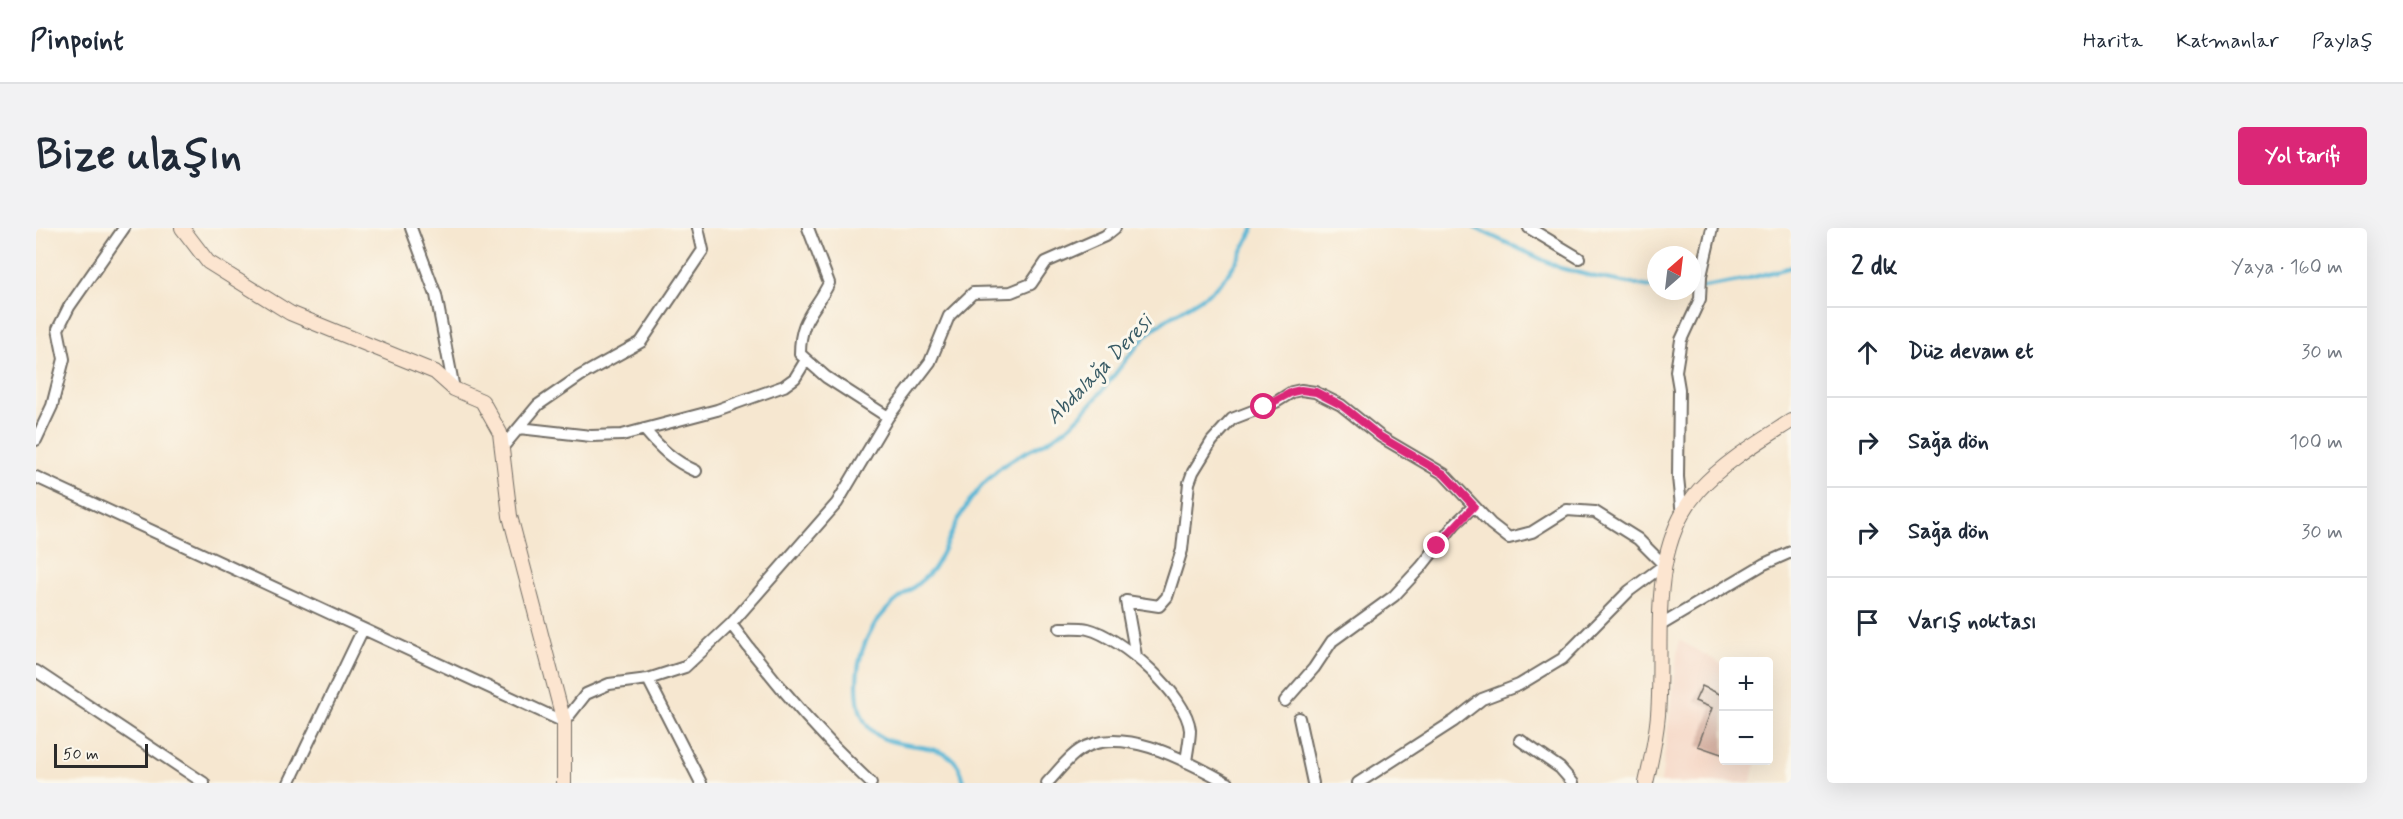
<!DOCTYPE html>
<html lang="tr">
<head>
<meta charset="utf-8">
<style>
	:root { --surface:#fff; --page:#f2f2f3; --text:#1f2937; --muted:#747a83; --line:#e0e1e3; --accent:#db2777 }
	body { margin:0; font-family:Mynerve,sans-serif; background:var(--page); color:var(--text) }
	.controls { position:absolute; right:18px; bottom:18px; display:grid; overflow:hidden; border-radius:6px; box-shadow:0 6px 24px #0002 }
	.controls button { width:54px; height:54px; display:grid; place-items:center; padding:0; border:0; border-bottom:2px solid var(--line); background:var(--surface); color:var(--text); font:30px sans-serif }
	.compass { position:absolute; left:1611px; top:18px; width:54px; height:54px; border-radius:50%; background:var(--surface); box-shadow:0 6px 24px #0002; rotate:28deg }
	.scale { position:absolute; left:18px; bottom:15px; width:94px; box-sizing:border-box; padding-left:6px; border:3px solid #2b2b2b; border-top:0; font-size:16px; line-height:21px; white-space:nowrap; color:#2b2b2b; -webkit-text-stroke:4px #fbf7ec; paint-order:stroke }
	.stop { position:absolute; width:18px; height:18px; margin:-14px; border:4px solid #db2777; border-radius:50%; background:#fff }
	.stop.end { background:#db2777; border-color:#fff; box-shadow:0 2px 6px #0008 }
	.list { margin:0; padding:0; list-style:none }
	h2 { display:flex; justify-content:space-between; align-items:center; height:78px; margin:0; padding:0 24px; font-size:26px }
	h2 small { font-size:20px; font-weight:400; color:var(--muted) }
	.list li { display:grid; grid-template-columns:39px 1fr auto; gap:18px; align-items:center; box-sizing:border-box; height:90px; padding:0 24px; border-top:2px solid var(--line) }
	.list b { display:block; font-size:22px; white-space:nowrap }
	.list em { font-size:20px; font-style:normal; color:var(--muted) }
	.icon { flex:none; width:33px; height:33px; fill:none; stroke:currentColor; stroke-width:2; stroke-linecap:round; stroke-linejoin:round }
	.map { position:relative; flex:none; width:1755px; height:555px; overflow:hidden; border-radius:6px }
	header { display:flex; align-items:center; gap:36px; box-sizing:border-box; height:84px; padding:0 30px; background:var(--surface); border-bottom:2px solid var(--line) }
	header strong { font-size:28px }
	nav { display:flex; gap:33px; margin-inline-start:auto; font-size:21px }
	.intro { display:flex; align-items:center; justify-content:space-between; box-sizing:border-box; height:144px; padding:0 36px }
	h1 { margin:0; font-size:42px }
	.button { padding:15px 27px; border-radius:6px; background:var(--accent); color:#fff; font-size:21px; font-weight:700 }
	main { display:flex; gap:36px; padding:0 36px }
	aside { flex:1; background:var(--surface); border-radius:6px; box-shadow:0 6px 24px #0002 }
	.map>svg:first-child { display:block }
	.built { fill:#f5d3c1 }
	.lines { fill:none; stroke-linecap:round; stroke-linejoin:round }
	.stream { stroke:#57b6d5; stroke-width:4 }
	.building { fill:#cc9d8d }
	.street-casing { stroke:#726d65; stroke-width:14 }
	.secondary-casing { stroke:#726d65; stroke-width:16 }
	.street { stroke:#fff; stroke-width:10 }
	.secondary { stroke:#fce5d0; stroke-width:14 }
	.route { stroke:#db2777; stroke-width:8 }
	.labels { text-anchor:middle; stroke-width:6; stroke-linejoin:round; paint-order:stroke }
	.water-label { font-size:21px; font-style:italic; fill:#3a5c66; stroke:#fbf7ec }
</style>
</head>
<body>
<header>
<strong>Pinpoint</strong>
<nav><a>Harita</a><a>Katmanlar</a><a>Paylaş</a></nav>
</header>
<div class="intro"><h1>Bize ulaşın</h1><a class="button">Yol tarifi</a></div>
<main>
<div class="map">
<svg width="1755" height="555" viewBox="0 0 1755 555">
	<rect width="100%" height="100%" fill="#fbf7ec"/>
	<filter id="ink" filterUnits="userSpaceOnUse"><feTurbulence type="fractalNoise" baseFrequency=".0167" numOctaves="2"/><feDisplacementMap in="SourceGraphic" scale="12" xChannelSelector="R" yChannelSelector="G"/><feConvolveMatrix kernelMatrix="1 2 1 2 8 2 1 2 1" color-interpolation-filters="sRGB"/></filter>
	<filter id="wash" filterUnits="userSpaceOnUse"><feTurbulence type="fractalNoise" baseFrequency=".008" numOctaves="4" result="noise"/><feDisplacementMap in="SourceGraphic" scale="24" xChannelSelector="R" yChannelSelector="G"/><feGaussianBlur stdDeviation="1.35" result="paint"/><feColorMatrix in="noise" values="0 0 0 0 0 0 0 0 0 0 0 0 0 0 0 0 0 1.4 0 .05"/><feComposite in="paint" operator="in"/></filter>
	<g filter="url(#wash)">
		<rect width="100%" height="100%" fill="#f6e7d0"/>
		<path class="built" d="M1643 412 1687 437 1688 532 1721 533 1714 555H1625Z"/>
		<g class="lines">
			<path class="stream" d="M1439 0 1524 40 1559 49 1620 60
				M1656 61 1703 53 1755 39
				M928 555C918 491 832 546 822 472 817 431 832 394 865 369 876 360 887 353 896 342 906 329 911 313 919 298 928 279 941 262 956 247 979 224 1009 219 1032 199 1063 173 1084 135 1112 106 1132 86 1158 78 1179 60 1198 43 1206 22 1218 0"/>
		</g>
		<g id="blocks">
			<path class="building" d="M1666 458 1688 468V527L1662 518 1676 480 1659 473Z"/>
		</g>
	</g>
	<g filter="url(#ink)">
		<use href="#blocks" fill-opacity="0" stroke="#726d65" stroke-width="1.5"/>
		<g class="lines">
			<g class="street-casing">
				<path id="street" d="M375 0 400 67 418 161
					M772 0 793 55C779 84 764 89 764 126L790 149 852 189
					M1493 0 1543 30
					M483 200 555 208 586 207 681 182 748 158 759 150 770 132
					M608 201C624 220 637 233 660 243
					M0 212 16 178 28 131 22 101 33 79 88 0
					M466 220 502 177 544 148 605 114 667 22 662 0
					M0 249 528 494 550 466 573 456 612 451 649 439 695 396 801 275 852 189 894 134 913 88 937 65 975 64 995 56 1010 34 1069 8 1079 0
					M1646 288 1642 249 1643 161 1640 143 1645 112 1664 71 1665 48 1676 0
					M695 396C737 453 783 506 835 555
					M1625 397 1728 336 1755 324
					M1024 400C1033 400 1043 399 1052 401 1085 409 1151 467 1154 502 1154 512 1151 524 1150 534
					M1100 428 1090 373 1123 378 1131 369 1146 322 1153 255 1157 244 1176 213 1196 191 1240 174 1256 164 1265 162 1279 164 1305 177 1345 209 1408 246 1455 296 1473 310 1496 304 1531 282 1559 284 1602 311 1628 337 1593 363 1526 431 1483 457 1446 471 1418 493 1322 555
					M0 443 168 555
					M612 451 665 555
					M1249 473 1278 440 1296 413 1358 368 1385 339 1419 296 1438 278
					M1263 490 1277 555
					M1484 512 1524 540 1537 555
					M253 555 327 401
					M1011 555C1022 544 1031 530 1044 522 1086 495 1154 535 1192 555"/>
			</g>
			<g class="secondary-casing">
				<path id="secondary" d="M146 0 172 34 254 85 399 144 418 161 446 173 464 205 474 288 528 494V555
					M1610 555C1615 533 1620 509 1622 487 1628 413 1610 322 1663 262 1688 234 1724 213 1755 193"/>
			</g>
			<use href="#street" class="street"/>
			<use href="#secondary" class="secondary"/>
		</g>
	</g>
	<g class="lines" filter="url(#ink)">
		<path class="route" d="M1228 179 1256 164 1265 162 1280 164 1305 177 1345 209 1408 246 1438 278 1401 318"/>
	</g>
	<g class="labels">
		<g class="water-label">
			<text transform="translate(1063 141) rotate(-46)" y="7">Abdalağa Deresi</text>
		</g>
	</g>
</svg>
<div class="controls">
<button>+</button>
<button>−</button>
</div>
<svg class="compass" viewBox="-18 -18 36 36"><path d="M0-13l5 13h-10z" fill="#e53935"/><path d="M0 13l5-13h-10z" fill="#747a83"/></svg>
<div class="scale">50 m</div>
<div class="stop" style="left:1228px;top:179px"></div>
<div class="stop end" style="left:1401px;top:318px"></div>
</div>
<aside>
<h2>2 dk<small>Yaya · 160 m</small></h2>
<ul class="list">
<li><svg class="icon" aria-label="ahead" viewBox="0 0 24 24"><path d="M12 20V5M6 11l6-6 6 6"/></svg><div><b>Düz devam et</b></div><em>30 m</em></li>
<li><svg class="icon" aria-label="right" viewBox="0 0 24 24"><path d="M7 20v-9h11M14 6l5 5-5 5"/></svg><div><b>Sağa dön</b></div><em>100 m</em></li>
<li><svg class="icon" aria-label="right" viewBox="0 0 24 24"><path d="M7 20v-9h11M14 6l5 5-5 5"/></svg><div><b>Sağa dön</b></div><em>30 m</em></li>
<li><svg class="icon" aria-label="arrive" viewBox="0 0 24 24"><path d="M6 21V4h12l-3 4 3 4H6"/></svg><div><b>Varış noktası</b></div></li>
</ul>
</aside>
</main>
</body>
</html>
